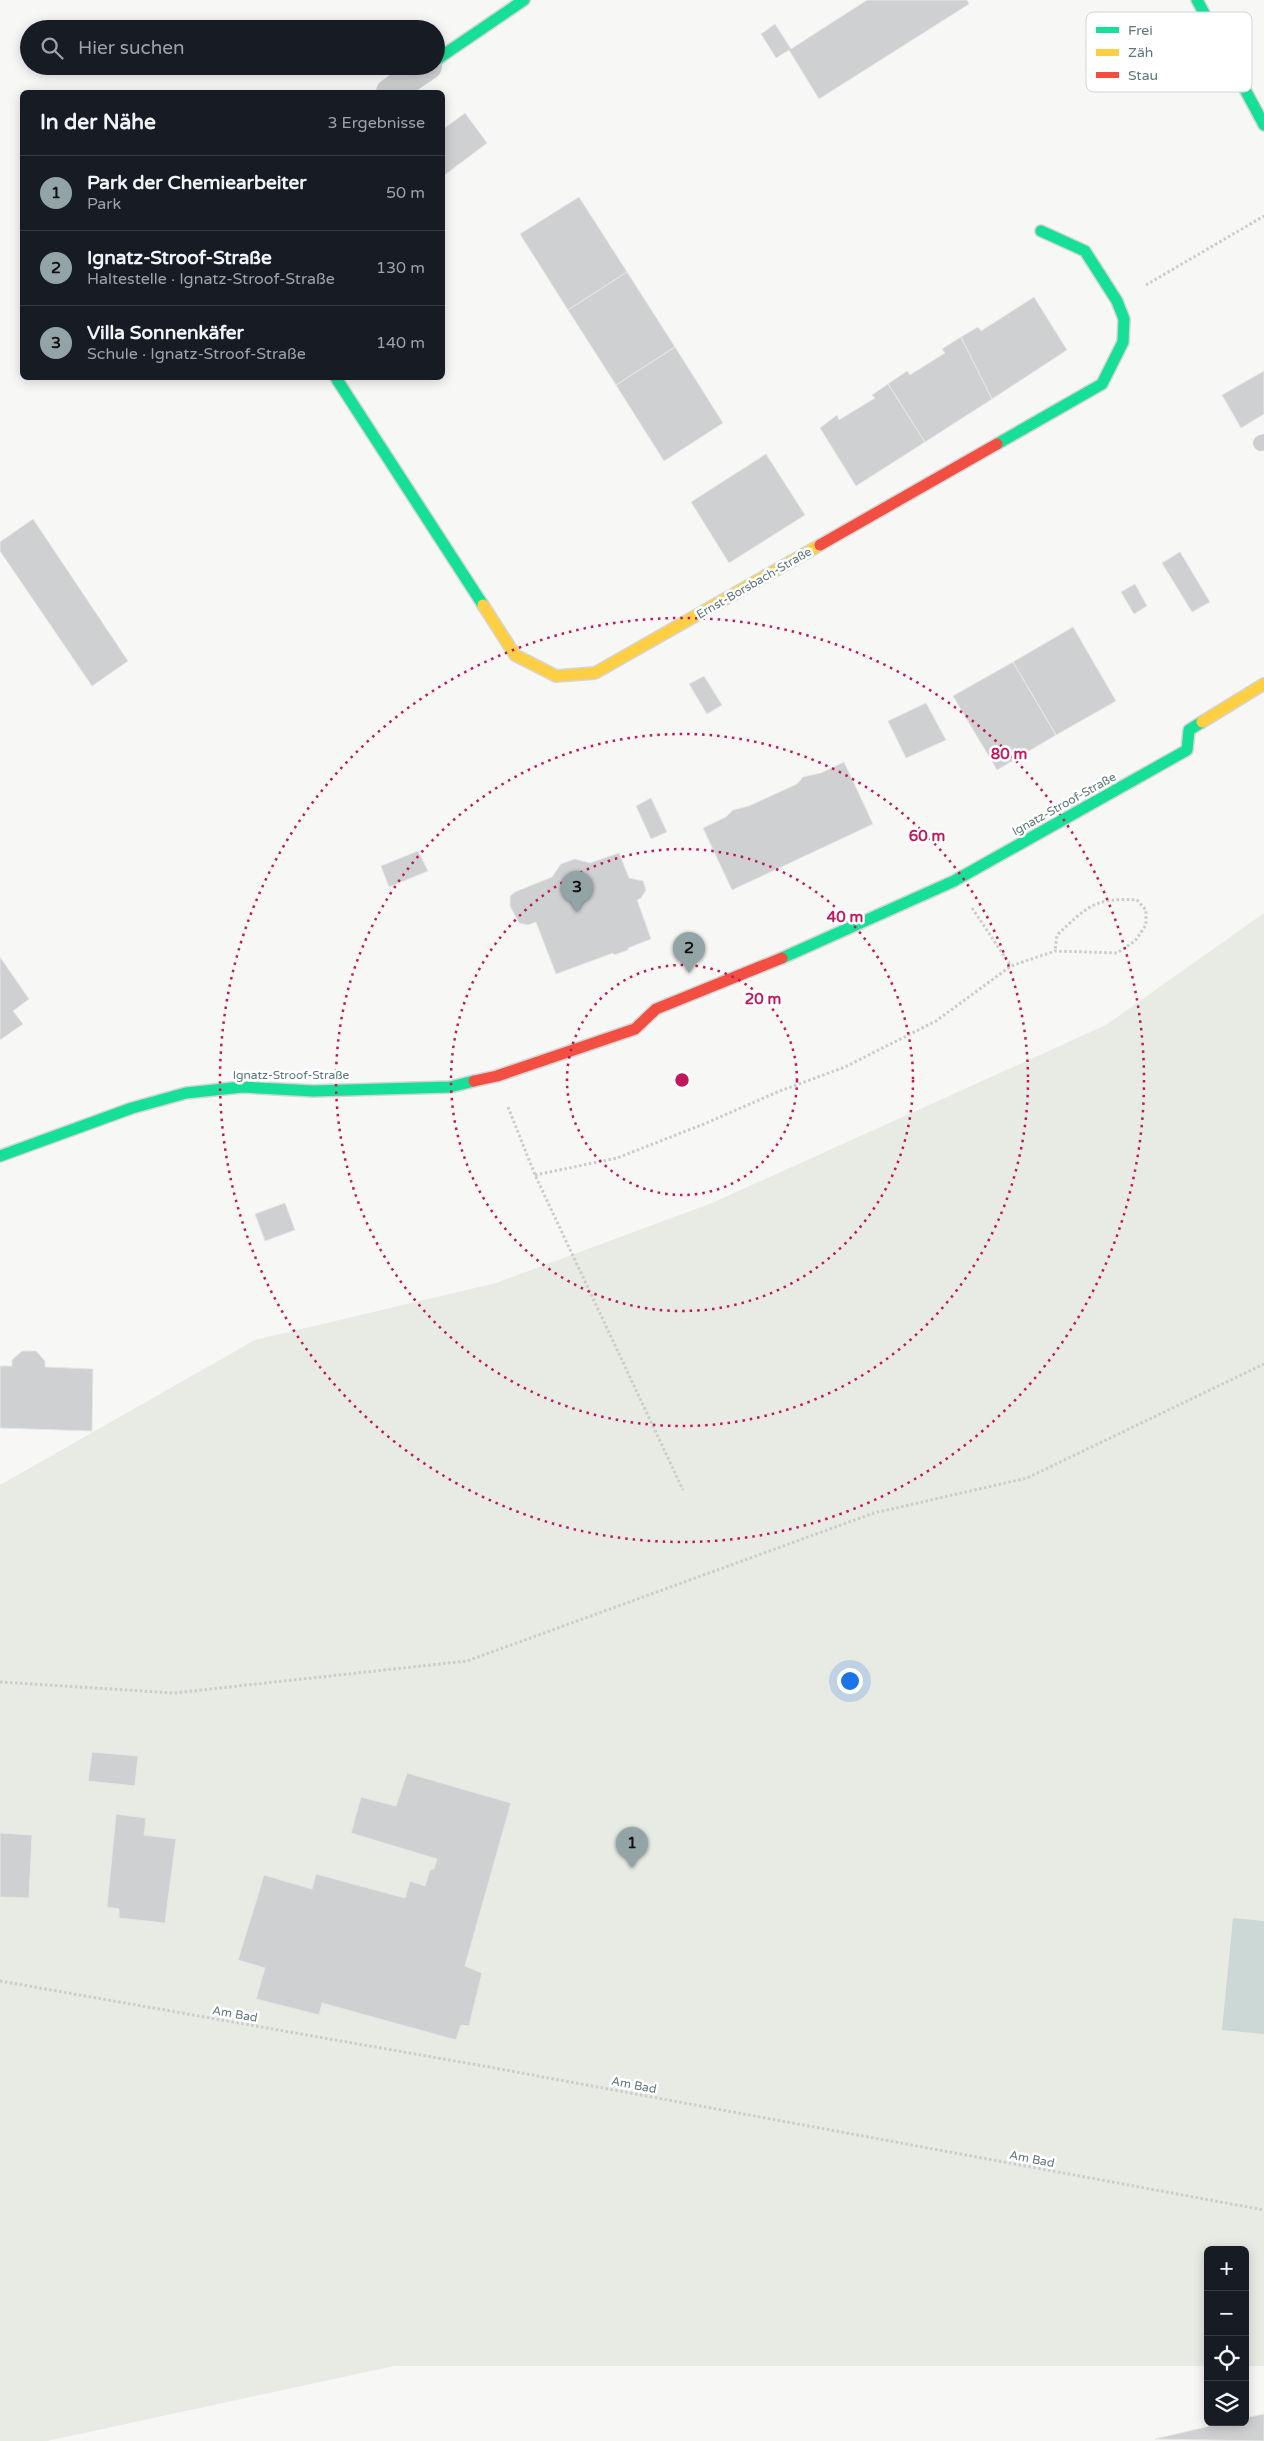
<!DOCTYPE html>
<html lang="de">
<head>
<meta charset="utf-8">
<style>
	:root { --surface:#171b24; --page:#242831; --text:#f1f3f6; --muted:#9ea1a6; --line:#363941; --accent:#93a4a6 }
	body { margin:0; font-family:"Varela Round",sans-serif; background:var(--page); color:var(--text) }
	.controls { position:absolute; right:15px; bottom:15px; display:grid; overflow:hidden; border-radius:8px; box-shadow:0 2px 12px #0003 }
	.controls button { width:45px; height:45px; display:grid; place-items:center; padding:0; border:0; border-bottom:1px solid var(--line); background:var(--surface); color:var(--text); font:25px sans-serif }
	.you { position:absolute; left:849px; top:1680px; width:18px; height:18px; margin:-12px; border:4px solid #fff; border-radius:50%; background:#1a73e8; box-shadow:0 0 0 8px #1a73e833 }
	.badge { display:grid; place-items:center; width:32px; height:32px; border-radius:50%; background:var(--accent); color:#111; font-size:16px; font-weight:700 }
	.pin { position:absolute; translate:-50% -41px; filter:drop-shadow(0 1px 2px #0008) }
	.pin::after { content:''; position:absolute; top:26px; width:18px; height:15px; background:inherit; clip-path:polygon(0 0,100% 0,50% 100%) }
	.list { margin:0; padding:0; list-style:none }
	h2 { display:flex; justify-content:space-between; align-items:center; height:65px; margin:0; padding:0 20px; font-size:21px }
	h2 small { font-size:16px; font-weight:400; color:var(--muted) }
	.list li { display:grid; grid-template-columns:32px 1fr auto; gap:15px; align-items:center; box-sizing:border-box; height:75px; padding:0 20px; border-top:1px solid var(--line) }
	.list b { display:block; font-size:19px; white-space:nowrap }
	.list p { margin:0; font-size:16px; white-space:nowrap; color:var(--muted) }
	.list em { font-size:16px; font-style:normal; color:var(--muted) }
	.icon { flex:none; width:28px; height:28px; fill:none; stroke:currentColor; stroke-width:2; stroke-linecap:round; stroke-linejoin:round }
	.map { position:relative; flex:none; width:1264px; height:2441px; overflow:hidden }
	.search { position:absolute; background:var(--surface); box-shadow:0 2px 12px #0003; left:20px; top:20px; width:425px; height:55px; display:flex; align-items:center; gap:12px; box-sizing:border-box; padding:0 18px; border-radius:28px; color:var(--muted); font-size:19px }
	.panel { position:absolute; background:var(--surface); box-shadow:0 2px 12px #0003; left:20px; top:90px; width:425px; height:290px; border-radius:8px }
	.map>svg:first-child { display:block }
	.green { fill:#e8eae4 }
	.water { fill:#cbd8d6 }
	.building { fill:#ced0d1; stroke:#e6e6e6 }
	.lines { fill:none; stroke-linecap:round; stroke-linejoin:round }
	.fast-casing { stroke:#d3d5d5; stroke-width:14 }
	.slow-casing { stroke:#d3d5d5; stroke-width:14 }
	.jam-casing { stroke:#d3d5d5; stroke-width:14 }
	.path { stroke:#cbcccc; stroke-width:3; stroke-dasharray:2.5 2.5; stroke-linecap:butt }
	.lane { stroke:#cccecf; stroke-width:16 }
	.street { stroke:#cccecf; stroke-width:28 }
	.fast { stroke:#16e098; stroke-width:11 }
	.slow { stroke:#ffcf43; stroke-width:11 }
	.jam { stroke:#f24e42; stroke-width:11 }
	.ring { fill:none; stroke:#c2185b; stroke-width:2.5; stroke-dasharray:2.5 5 }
	.labels { text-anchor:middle; stroke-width:5; stroke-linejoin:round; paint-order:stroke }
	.street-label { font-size:12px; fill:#5d777b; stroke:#fff }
	.key { fill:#fff; stroke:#ced6d7; stroke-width:1 }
	.key-label { font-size:14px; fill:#5d777b }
	.centre { fill:#c2185b; stroke:#fff; stroke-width:2.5 }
	.ring-label { font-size:15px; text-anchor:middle; font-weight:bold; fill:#c2185b; stroke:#fff; stroke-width:5; stroke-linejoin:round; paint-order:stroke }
</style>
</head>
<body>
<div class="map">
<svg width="1264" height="2441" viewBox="0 0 1264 2441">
	<rect width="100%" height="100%" fill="#f7f7f6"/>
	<path class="green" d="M1264 913V2366H1245V2250H1208V2366H394L47 2441H0V1485L255 1340 496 1283 712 1203 1106 1025Z"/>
	<path class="water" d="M1233 1918 1264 1921V2034L1222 2030Z"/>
	<path class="building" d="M867 0H967L969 4 819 99 789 50 776 58 761 34 775 24 791 49Z
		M465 113 487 143 442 177V130Z
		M579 197 627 272 568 310 520 234Z
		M627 272 675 347 616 385 568 310Z
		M1034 297 1067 350 992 399 961 337 978 327 981 331Z
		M961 337 992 399 925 442 888 384 907 371 910 375 945 353 942 349Z
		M675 347 723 423 664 461 616 385Z
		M1264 371V414L1241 428 1222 395Z
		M888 384 925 442 856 486 820 428 837 415 839 420 875 398 872 395Z
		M766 454 805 515 729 563 691 502Z
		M33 519 128 661 92 686 0 551V542Z
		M1180 552 1210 602 1192 612 1162 563Z
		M1135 584 1147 606 1134 614 1121 592Z
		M1073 627 1116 701 1056 735 1013 662Z
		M1013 662 1056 735 997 770 953 696Z
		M704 676 722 705 707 714 689 684Z
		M926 703 946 740 906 758 888 721Z
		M844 762 873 824 732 890 703 828 726 817 733 810 749 806 797 784 803 777 821 773Z
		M651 798 667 832 651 839 636 806Z
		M418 851 428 871 389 887 381 866Z
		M619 853 629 878 643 881 646 890 641 898 637 900 651 939 628 948V950L614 955 613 953 556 974 536 922 528 925 519 923 510 906V896L515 892 552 877 561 864 575 859 590 863Z
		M0 957 29 999 13 1011 23 1024 0 1040Z
		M285 1203 295 1230 265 1241 255 1214Z
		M22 1351H36L45 1361V1367L93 1369 92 1431 0 1428V1366H12V1360Z
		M92 1752 138 1756 135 1786 88 1781Z
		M407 1773 511 1803 465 1966 482 1973 469 2026 461 2025 456 2040 322 2003 319 2015 256 1999 265 1968 238 1960 264 1875 312 1889 316 1874 405 1898 410 1881 425 1886 430 1870 434 1869 437 1859 351 1833 361 1797 396 1806Z
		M116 1814 146 1818 144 1835 176 1839 165 1923 119 1918V1909L107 1907Z
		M0 1833 32 1835 29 1898 0 1897Z
		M1264 2414V2441L1155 2439 1227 2422H1245V2418Z"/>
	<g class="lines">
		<g class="fast-casing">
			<path id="fast" d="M1197 0 1264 125
				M436 60 524 0
				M336 378 483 605
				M997 444 1102 384 1123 342 1124 319 1117 301 1085 251 1041 231
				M782 958 954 881 1187 750 1189 730 1202 722
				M0 1156 132 1108 186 1093 242 1087 313 1091 450 1087 474 1081"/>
		</g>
		<g class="slow-casing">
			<path id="slow" d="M483 605 515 655 556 676 595 673 820 545
				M1202 722 1264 684"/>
		</g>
		<g class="jam-casing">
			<path id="jam" d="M820 545 997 444
				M474 1081 497 1076 635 1029 656 1009 782 958"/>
		</g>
		<path class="path" d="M1146 285 1264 216
			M972 908 1011 966
			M508 1107 535 1175 683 1490
			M535 1175 617 1158 704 1124 780 1091 845 1067 936 1021 1011 966 1055 951 1117 953 1135 941 1146 925V910L1137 900C1094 897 1086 908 1057 935L1055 951
			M0 1682 174 1693 467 1661 874 1513 1027 1478 1264 1364
			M0 1981 489 2067 1264 2210"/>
		<path class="lane" d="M1261 443 1264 442"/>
		<path class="street" d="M390 92 428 66"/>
		<use href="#fast" class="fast"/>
		<use href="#slow" class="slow"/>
		<use href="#jam" class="jam"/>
	</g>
	<g class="ring">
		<circle cx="682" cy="1080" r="115"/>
		<circle cx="682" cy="1080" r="231"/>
		<circle cx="682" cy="1080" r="346"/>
		<circle cx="682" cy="1080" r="462"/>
	</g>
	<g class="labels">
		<g class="street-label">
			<text transform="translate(754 583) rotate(-30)" y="4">Ernst-Borsbach-Straße</text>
			<text transform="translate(1064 804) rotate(-29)" y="4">Ignatz-Stroof-Straße</text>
			<text x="291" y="1079">Ignatz-Stroof-Straße</text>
			<text transform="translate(235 2014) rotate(10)" y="4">Am Bad</text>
			<text transform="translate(634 2085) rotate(11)" y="4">Am Bad</text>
			<text transform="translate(1032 2159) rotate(11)" y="4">Am Bad</text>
		</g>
	</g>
	<rect x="1086" y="12" width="166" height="80" rx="8" class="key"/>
	<rect x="1096" y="27" width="23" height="6" fill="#16e098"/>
	<rect x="1096" y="49" width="23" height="7" fill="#ffcf43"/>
	<rect x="1096" y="72" width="23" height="6" fill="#f24e42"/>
	<g class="key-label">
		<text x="1128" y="35">Frei</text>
		<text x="1128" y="57">Zäh</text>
		<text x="1128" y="80">Stau</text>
	</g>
	<circle cx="682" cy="1080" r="8" class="centre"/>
	<g class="ring-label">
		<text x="1009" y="759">80 m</text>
		<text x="927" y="841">60 m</text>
		<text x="845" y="922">40 m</text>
		<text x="763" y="1004">20 m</text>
	</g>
</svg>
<div class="controls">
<button>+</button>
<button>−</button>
<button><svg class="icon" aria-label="locate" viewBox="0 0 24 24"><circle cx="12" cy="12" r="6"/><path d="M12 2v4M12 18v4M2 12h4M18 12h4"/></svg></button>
<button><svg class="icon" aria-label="layers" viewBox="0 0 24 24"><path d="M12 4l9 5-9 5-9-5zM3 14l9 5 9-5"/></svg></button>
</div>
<div class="you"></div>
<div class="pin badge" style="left:632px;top:1868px">1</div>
<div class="pin badge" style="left:689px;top:973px">2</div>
<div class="pin badge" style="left:577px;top:912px">3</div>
<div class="search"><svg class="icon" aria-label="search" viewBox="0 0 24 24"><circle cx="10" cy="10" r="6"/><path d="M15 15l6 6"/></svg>Hier suchen</div>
<section class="panel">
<h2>In der Nähe<small>3 Ergebnisse</small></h2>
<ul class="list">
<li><span class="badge">1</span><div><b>Park der Chemiearbeiter</b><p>Park</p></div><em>50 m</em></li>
<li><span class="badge">2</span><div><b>Ignatz-Stroof-Straße</b><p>Haltestelle · Ignatz-Stroof-Straße</p></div><em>130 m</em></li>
<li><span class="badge">3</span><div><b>Villa Sonnenkäfer</b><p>Schule · Ignatz-Stroof-Straße</p></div><em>140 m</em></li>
</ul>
</section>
</div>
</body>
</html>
